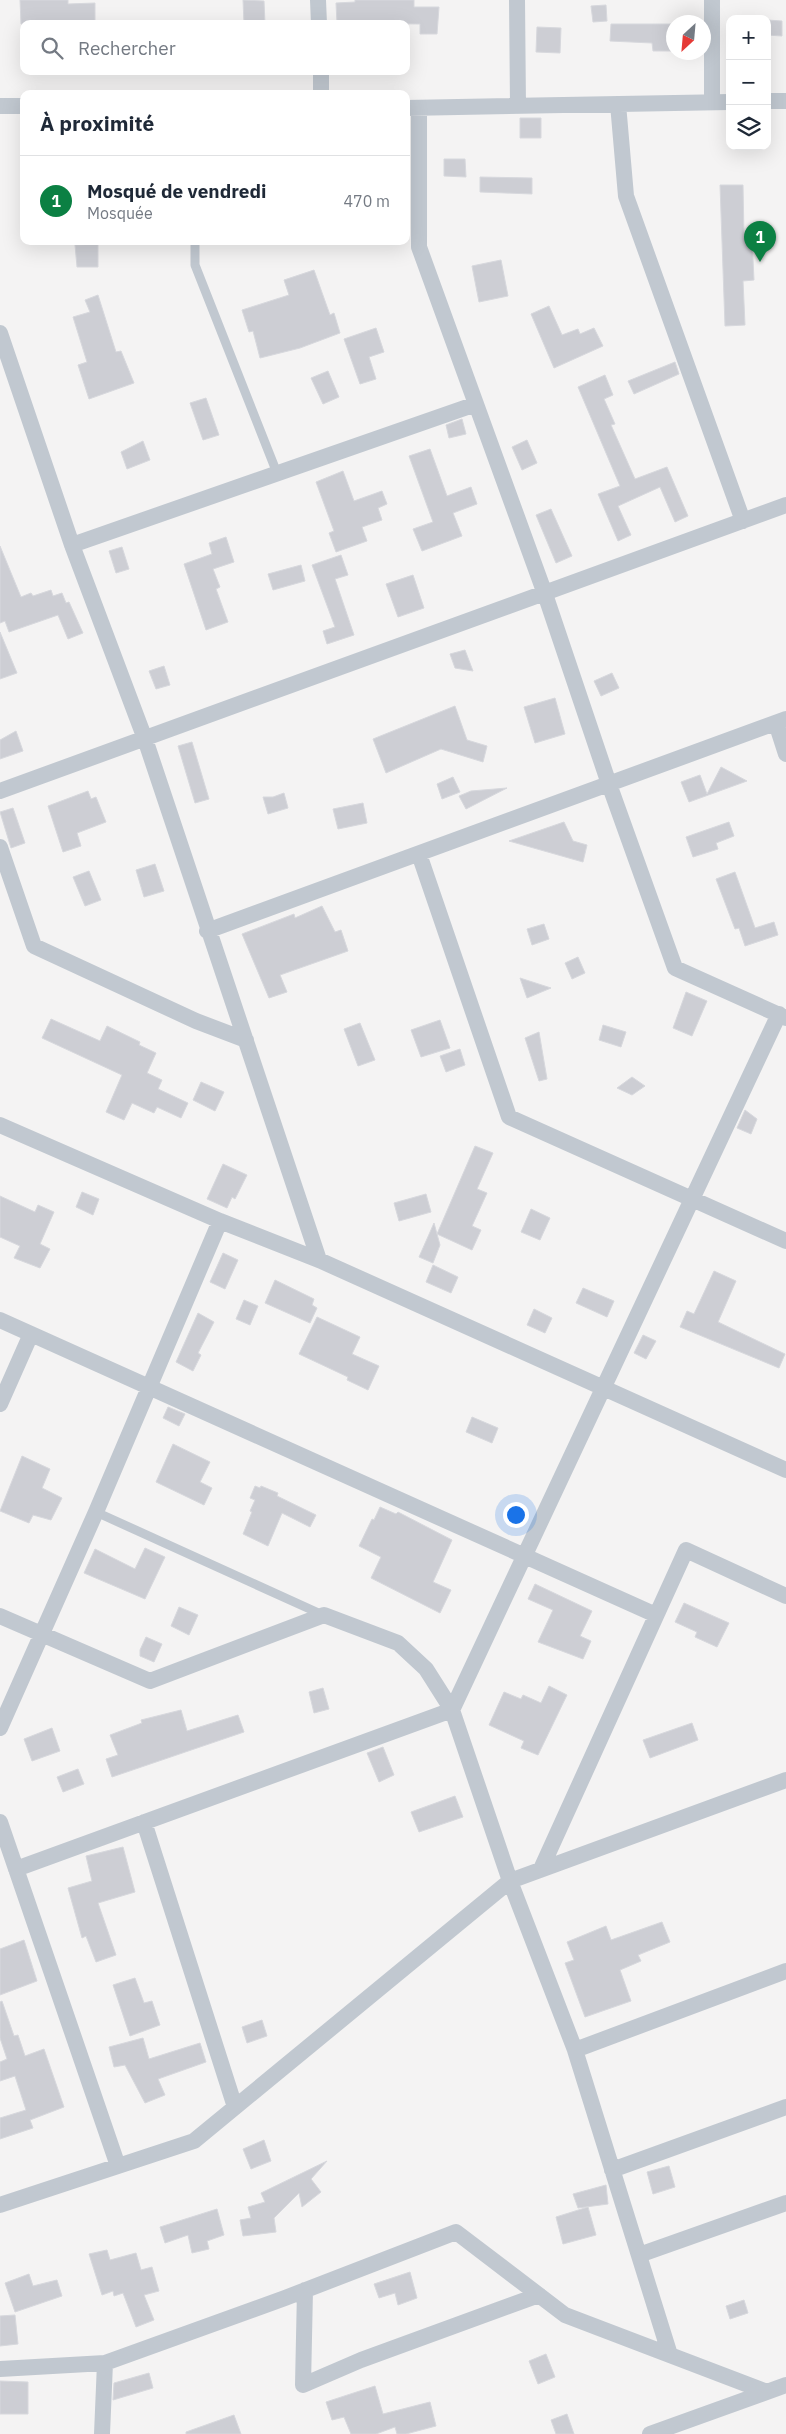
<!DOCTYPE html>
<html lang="fr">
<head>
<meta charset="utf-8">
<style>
	:root { --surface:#fff; --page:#f6f6f7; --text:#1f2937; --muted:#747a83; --line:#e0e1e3; --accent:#0b8043 }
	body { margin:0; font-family:"IBM Plex Sans",sans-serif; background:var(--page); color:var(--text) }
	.controls { position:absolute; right:15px; top:15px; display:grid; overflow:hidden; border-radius:10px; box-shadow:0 5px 20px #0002 }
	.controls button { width:45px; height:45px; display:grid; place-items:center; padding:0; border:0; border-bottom:1px solid var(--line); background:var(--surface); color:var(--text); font:25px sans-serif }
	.compass { position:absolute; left:666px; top:15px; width:45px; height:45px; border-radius:50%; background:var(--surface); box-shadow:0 5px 20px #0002; rotate:206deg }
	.you { position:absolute; left:515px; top:1514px; width:18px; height:18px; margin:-12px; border:4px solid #fff; border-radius:50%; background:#1a73e8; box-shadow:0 0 0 8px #1a73e833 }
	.badge { display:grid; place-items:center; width:32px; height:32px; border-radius:50%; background:var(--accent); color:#fff; font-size:16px; font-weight:700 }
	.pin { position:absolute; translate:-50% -41px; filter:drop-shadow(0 1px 2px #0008) }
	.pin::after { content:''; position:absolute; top:26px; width:18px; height:15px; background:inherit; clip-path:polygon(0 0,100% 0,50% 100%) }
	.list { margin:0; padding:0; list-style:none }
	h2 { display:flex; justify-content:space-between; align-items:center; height:65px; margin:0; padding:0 20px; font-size:21px }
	h2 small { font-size:16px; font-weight:400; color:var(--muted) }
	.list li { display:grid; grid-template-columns:32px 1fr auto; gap:15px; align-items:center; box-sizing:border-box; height:90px; padding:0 20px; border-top:1px solid var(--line) }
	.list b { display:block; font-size:19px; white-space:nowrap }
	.list p { margin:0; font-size:16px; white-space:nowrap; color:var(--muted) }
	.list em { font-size:16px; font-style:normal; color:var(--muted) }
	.icon { flex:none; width:28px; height:28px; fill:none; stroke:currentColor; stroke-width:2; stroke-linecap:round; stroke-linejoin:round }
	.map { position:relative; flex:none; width:786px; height:2434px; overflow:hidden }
	.search { position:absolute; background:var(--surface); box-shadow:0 5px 20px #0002; left:20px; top:20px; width:390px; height:55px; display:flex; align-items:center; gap:12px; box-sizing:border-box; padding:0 18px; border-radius:10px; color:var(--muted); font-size:19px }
	.panel { position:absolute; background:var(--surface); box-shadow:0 5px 20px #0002; left:20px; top:90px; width:390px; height:155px; border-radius:10px }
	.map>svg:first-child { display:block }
	.building { fill:#cdced4; stroke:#d7d8dd }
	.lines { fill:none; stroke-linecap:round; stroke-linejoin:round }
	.service { stroke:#c1c8d0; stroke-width:9 }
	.minor { stroke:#c1c8d0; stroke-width:16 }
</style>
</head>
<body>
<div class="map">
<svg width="786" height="2434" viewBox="0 0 786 2434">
	<rect width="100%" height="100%" fill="#f4f3f3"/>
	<path class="building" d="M20 0H68V4L95 3V24H21Z
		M243 0 264 1 265 24H244Z
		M355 0H414V7H439L437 34H420V24L337 23 336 3 355 2Z
		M606 5 607 21 593 22 591 6Z
		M767 20 782 21V36L767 35Z
		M611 24H674V51H653L652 43 610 41Z
		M537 27 561 28 560 53 536 52Z
		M520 118H541V138H520Z
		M444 159H465L466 177 444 176Z
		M480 177 532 178V194L480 192Z
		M720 185H743L744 238H752L754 280 743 281 745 325 725 326Z
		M98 244V267H77L75 245Z
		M501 260 508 296 479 302 472 266Z
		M314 270 330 315 334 313 340 333 300 348 260 358 253 331 249 332 242 310 289 295 284 280Z
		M98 295 116 352 121 351 134 383 89 399 78 365 87 362 73 317 90 312 85 300Z
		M549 306 562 335 578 329 580 334 594 328 603 346 554 368 531 314Z
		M376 328 384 352 369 357 376 379 360 384 344 339Z
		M675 362 679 374 634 394 628 381Z
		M328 371 339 397 323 404 311 378Z
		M605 375 613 395 604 399 615 424 611 425 635 479 667 467 688 516 675 522 660 487 618 506 631 535 618 541 598 494 620 486 578 387Z
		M206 398 219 435 203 440 190 403Z
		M462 419 466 434 449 438 446 425Z
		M527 440 537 463 522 470 512 447Z
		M143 441 150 460 127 469 121 452Z
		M430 449 447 496 471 487 477 504 453 513 462 536 422 551 413 529 433 522 409 456Z
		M343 471 354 501 382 491 387 504 378 508 382 520 362 527 367 541 336 552 329 533 334 531 316 482Z
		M551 509 572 556 556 563 536 515Z
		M226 537 234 562 213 569 220 587 216 589 228 622 206 630 184 564 212 554 209 543Z
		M0 546 21 597 31 593 33 596 51 590 53 596 62 593 66 603 69 602 83 633 68 639 58 615 9 632 5 621 0 623Z
		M122 547 129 569 116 573 109 551Z
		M341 555 348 575 335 579 354 635 327 644 323 631 335 627 312 565Z
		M301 565 305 581 273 590 268 574Z
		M413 575 424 608 398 617 386 584Z
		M0 632 17 673 0 679Z
		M465 650 473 671 455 668 450 654Z
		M164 666 170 685 156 689 149 671Z
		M612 673 619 688 601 696 594 681Z
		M555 698 565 734 535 743 524 707Z
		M455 706 467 740 487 746 483 762 441 749 386 773 373 739Z
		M16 731 23 751 0 759V740Z
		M192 742 209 799 195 803 178 746Z
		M721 767 747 781 689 802 681 782 700 775 707 794Z
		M453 777 460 792 442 799 437 784Z
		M507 788 466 809 459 796 471 791Z
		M88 791 91 799 96 797 106 822 77 833 81 846 63 852 48 806Z
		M284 793 288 808 268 814 263 797H273Z
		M363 803 367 823 338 829 333 809Z
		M13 808 25 843 11 848 0 812Z
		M564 822 573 841 587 845 583 862 509 841Z
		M729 822 734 836 716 843 718 849 693 857 686 837Z
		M155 864 164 891 144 897 136 870Z
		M89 871 101 900 85 906 73 877Z
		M735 872 755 928 774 922 778 935 745 946 739 928 735 929 716 879Z
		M322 906 335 932 341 930 348 951 280 975 287 992 269 998 242 934 294 914 295 918Z
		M544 924 549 939 532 945 527 929Z
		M578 957 585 973 572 979 565 963Z
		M520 978 551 988 527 998Z
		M686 992 707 1001 692 1036 673 1028Z
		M51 1019 100 1041 107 1026 140 1042 139 1045 156 1053 147 1073 162 1080 158 1089 188 1103 181 1118 157 1107 154 1113 132 1103 124 1120 106 1112 122 1075 42 1038Z
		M440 1020 450 1048 421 1057 411 1030Z
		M360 1023 375 1060 358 1066 344 1029Z
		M603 1025 626 1032 621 1047 599 1040Z
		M539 1032 547 1079 539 1081 525 1038Z
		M460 1049 465 1065 446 1072 440 1056Z
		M632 1077 645 1086 632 1095 617 1088Z
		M201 1082 224 1092 215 1111 193 1100Z
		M745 1110 757 1119 751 1134 737 1128Z
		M475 1146 493 1153 477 1189 487 1193 472 1226 481 1230 472 1250 437 1234 440 1245 433 1263 419 1257 434 1223 437 1234Z
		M223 1164 247 1175 235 1199 232 1197 227 1208 207 1199Z
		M82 1192 99 1199 93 1215 76 1207Z
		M426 1194 431 1212 399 1221 394 1203Z
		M0 1196 35 1212 38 1205 54 1212 40 1244 50 1249 40 1268 14 1258 20 1246 0 1237Z
		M531 1209 550 1218 540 1240 521 1232Z
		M223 1253 238 1260 225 1289 210 1282Z
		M433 1265 458 1277 451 1293 426 1282Z
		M714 1271 736 1281 718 1322 785 1354 779 1368 680 1327 687 1311 694 1314Z
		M275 1280 314 1299 312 1305 317 1308 310 1323 265 1303Z
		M583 1288 614 1301 607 1317 576 1303Z
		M244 1300 258 1306 250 1325 236 1319Z
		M534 1309 552 1318 545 1333 527 1325Z
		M198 1313 214 1322 198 1353 201 1355 193 1371 176 1362Z
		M317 1317 360 1337 352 1354 379 1366 368 1390 347 1380 348 1377 299 1354Z
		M643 1335 656 1341 646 1359 634 1353Z
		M168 1407 185 1414 179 1426 163 1418Z
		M472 1417 498 1428 492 1443 466 1432Z
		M173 1444 210 1462 200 1482 212 1488 204 1505 156 1482Z
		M22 1456 50 1469 42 1488 62 1498 51 1520 33 1515 29 1523 0 1511Z
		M255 1486 260 1488 261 1486 278 1493 277 1496 316 1515 310 1527 282 1513 268 1546 243 1534 252 1512 250 1511 255 1500 250 1498Z
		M380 1507 396 1514 398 1512 452 1540 433 1582 451 1590 440 1613 371 1578 381 1557 359 1546 372 1519 374 1520Z
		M145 1548 165 1557 145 1599 84 1573 95 1549 135 1569Z
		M535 1584 592 1611 580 1636 591 1641 583 1659 538 1642 553 1610 528 1599Z
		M684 1603 729 1623 717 1647 695 1637 697 1632 675 1622Z
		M179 1607 198 1615 189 1635 171 1626Z
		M146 1637 162 1644 154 1662 140 1656V1650Z
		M549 1686 567 1695 538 1755 521 1748 524 1741 489 1725 504 1692 521 1699 523 1695 541 1703Z
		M323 1688 329 1709 314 1713 309 1692Z
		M181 1710 187 1731 238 1715 244 1732 112 1777 106 1759 118 1755 110 1735 142 1723 141 1720Z
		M692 1723 698 1740 650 1758 643 1740Z
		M52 1728 60 1751 32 1761 24 1739Z
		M383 1747 394 1775 379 1782 367 1753Z
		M78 1769 84 1784 63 1792 57 1777Z
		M455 1796 463 1817 419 1832 411 1812Z
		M123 1847 135 1892 98 1903 116 1955 96 1962 86 1936 82 1938 68 1888 92 1881 86 1856Z
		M662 1922 670 1942 638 1955 641 1961 620 1970 631 2001 585 2017 565 1963 574 1960 567 1942 606 1926 611 1940Z
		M24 1940 37 1981 0 1995V1949Z
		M135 1978 144 2003 152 2001 160 2025 130 2036 113 1985Z
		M2 2001 14 2036 18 2035 25 2056 44 2049 64 2107 30 2120 33 2128 0 2139V2118L26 2110 15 2076 0 2081V2062L7 2059 0 2038V2002Z
		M262 2020 267 2036 247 2043 242 2027Z
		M143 2038 149 2059 200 2043 206 2062 158 2079 165 2095 145 2103 125 2065 114 2067 109 2047Z
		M264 2140 271 2161 251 2169 243 2149Z
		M327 2161 311 2179 321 2192 302 2207 299 2193 274 2218 276 2232 243 2236 240 2220 251 2218 248 2207 265 2202 261 2193Z
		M669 2166 675 2187 653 2194 647 2172Z
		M606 2185 608 2204 578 2208 573 2194Z
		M588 2207 596 2235 563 2244 556 2217Z
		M217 2209 224 2235 207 2241 209 2249 192 2253 188 2235 165 2243 160 2227Z
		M107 2250 110 2260 136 2253 141 2270 152 2267 159 2291 144 2295 154 2320 136 2327 123 2293 114 2296 113 2291 102 2295 89 2254Z
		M410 2272 417 2298 398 2305 395 2293 379 2298 374 2284Z
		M29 2274 33 2286 57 2280 62 2296 15 2312 5 2283Z
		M744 2300 748 2313 730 2319 726 2306Z
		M15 2315 18 2344 0 2346V2316Z
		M546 2354 555 2377 538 2384 529 2361Z
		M149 2373 153 2388 113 2400 114 2383Z
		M0 2381 28 2382V2414H0Z
		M375 2386 383 2414 430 2402 436 2426 406 2434H397L395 2427 376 2434H351L344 2417 332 2420 326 2402Z
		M567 2414 574 2434H556L551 2420Z
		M234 2415 241 2434H186V2432Z"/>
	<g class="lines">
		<path class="service" d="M195 241V265L277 473
			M96 1512 323 1615"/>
		<path class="minor" d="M318 0 319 24
			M517 0 518 106
			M321 71V94
			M767 101H786
			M712 102V0
			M618 104 626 196 743 521
			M0 106H24
			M406 108 730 102
			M419 108V247L545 594 609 784 675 968 786 1018
			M0 333 72 545 145 739 319 1260
			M72 545 476 404
			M776 723 786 754
			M0 791 786 505
			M0 847 34 946 196 1021 246 1040
			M419 854 509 1117 786 1241
			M207 931 786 719
			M0 1125 220 1221 319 1260 786 1470
			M0 1320 656 1615
			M0 1404 31 1334
			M0 1616 150 1681 324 1615 398 1643 426 1669 452 1710 510 1881 575 2050 670 2355
			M0 1728 96 1512 220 1221
			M0 1822 118 2166
			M144 1822 235 2107
			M16 1869 452 1710 779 1014
			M541 1869 686 1550 786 1596
			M575 2050 786 1971
			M612 2170 786 2107
			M0 2205 194 2141 510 1881 786 1780
			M639 2255 786 2203
			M305 2290 303 2385 361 2360 539 2295
			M0 2369 105 2363 285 2298 456 2232 565 2315 767 2392
			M102 2434 105 2363
			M650 2434 786 2385"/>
	</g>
</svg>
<div class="controls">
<button>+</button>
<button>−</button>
<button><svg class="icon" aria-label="layers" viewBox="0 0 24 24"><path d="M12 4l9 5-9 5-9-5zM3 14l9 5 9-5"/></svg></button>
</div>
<svg class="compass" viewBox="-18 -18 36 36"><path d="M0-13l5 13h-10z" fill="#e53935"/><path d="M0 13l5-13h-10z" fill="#747a83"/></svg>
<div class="you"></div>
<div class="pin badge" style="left:760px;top:262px">1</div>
<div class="search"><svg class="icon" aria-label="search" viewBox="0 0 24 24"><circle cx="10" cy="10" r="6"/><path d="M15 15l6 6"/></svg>Rechercher</div>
<section class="panel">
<h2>À proximité<small></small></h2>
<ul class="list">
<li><span class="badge">1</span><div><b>Mosqué de vendredi</b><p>Mosquée</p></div><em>470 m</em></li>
</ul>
</section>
</div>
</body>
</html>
